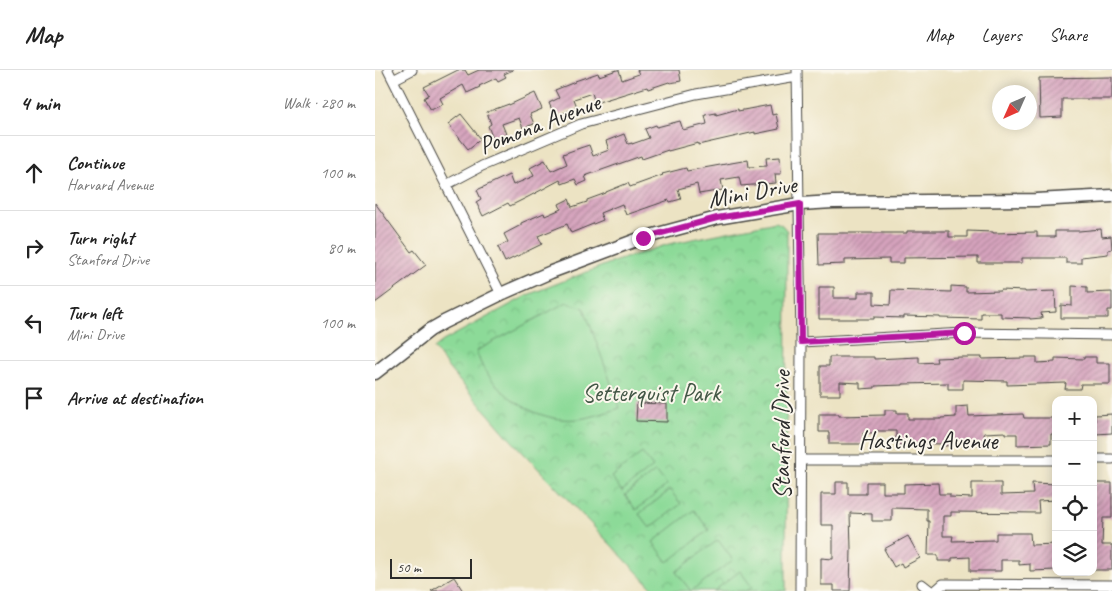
<!DOCTYPE html>
<html lang="en">
<head>
<meta charset="utf-8">
<style>
	:root { --surface:#fff; --page:#f2f2f2; --text:#222; --muted:#767676; --line:#e0e0e0 }
	body { margin:0; font-family:Caveat,sans-serif; background:var(--page); color:var(--text) }
	.controls { position:absolute; right:15px; bottom:15px; display:grid; overflow:hidden; border-radius:10px; box-shadow:0 2px 12px #0003 }
	.controls button { width:45px; height:45px; display:grid; place-items:center; padding:0; border:0; border-bottom:1px solid var(--line); background:var(--surface); color:var(--text); font:25px sans-serif }
	.compass { position:absolute; left:617px; top:15px; width:45px; height:45px; border-radius:50%; background:var(--surface); box-shadow:0 2px 12px #0003; rotate:225deg }
	.scale { position:absolute; left:15px; bottom:12px; width:82px; box-sizing:border-box; padding-left:5px; border:2px solid #2b2b2b; border-top:0; font-size:14px; line-height:18px; white-space:nowrap; color:#2b2b2b; -webkit-text-stroke:4px #fbf7ec; paint-order:stroke }
	.stop { position:absolute; width:15px; height:15px; margin:-11px; border:4px solid #b5179e; border-radius:50%; background:#fff }
	.stop.end { background:#b5179e; border-color:#fff; box-shadow:0 1px 5px #0008 }
	.list { margin:0; padding:0; list-style:none }
	h2 { display:flex; justify-content:space-between; align-items:center; height:65px; margin:0; padding:0 20px; font-size:21px }
	h2 small { font-size:16px; font-weight:400; color:var(--muted) }
	.list li { display:grid; grid-template-columns:32px 1fr auto; gap:15px; align-items:center; box-sizing:border-box; height:75px; padding:0 20px; border-top:1px solid var(--line) }
	.list b { display:block; font-size:19px; white-space:nowrap }
	.list p { margin:0; font-size:16px; white-space:nowrap; color:var(--muted) }
	.list em { font-size:16px; font-style:normal; color:var(--muted) }
	.icon { flex:none; width:28px; height:28px; fill:none; stroke:currentColor; stroke-width:2; stroke-linecap:round; stroke-linejoin:round }
	.map { position:relative; flex:none; width:737px; height:521px; overflow:hidden }
	header { display:flex; align-items:center; gap:30px; box-sizing:border-box; height:70px; padding:0 25px; background:var(--surface); border-bottom:1px solid var(--line) }
	header strong { font-size:24px }
	nav { display:flex; gap:28px; margin-inline-start:auto; font-size:18px }
	main { display:flex }
	aside { flex:1; background:var(--surface) }
	.map>svg:first-child { display:block }
	.park { fill:url(#park-crowns); stroke:#5c8262 }
	.pitch { fill:#8cda98; stroke:#5c8262 }
	.building { fill:url(#building-hatch) }
	.lines { fill:none; stroke-linecap:round; stroke-linejoin:round }
	.street-casing { stroke:#484742; stroke-width:11 }
	.secondary-casing { stroke:#484742; stroke-width:15 }
	.street { stroke:#fff; stroke-width:9 }
	.secondary { stroke:#fff; stroke-width:12 }
	.route { stroke:#b5179e; stroke-width:6 }
	.labels { text-anchor:middle; stroke-width:4; stroke-linejoin:round; paint-order:stroke }
	.street-label { font-size:25px; fill:#2b2b2b; stroke:#fbf7ec }
	.park-label { font-size:25px; fill:#435746; stroke:#fbf7ec }
</style>
</head>
<body>
<header>
<strong>Map</strong>
<nav><a>Map</a><a>Layers</a><a>Share</a></nav>
</header>
<main>
<aside>
<h2>4 min<small>Walk · 280 m</small></h2>
<ul class="list">
<li><svg class="icon" aria-label="ahead" viewBox="0 0 24 24"><path d="M12 20V5M6 11l6-6 6 6"/></svg><div><b>Continue</b><p>Harvard Avenue</p></div><em>100 m</em></li>
<li><svg class="icon" aria-label="right" viewBox="0 0 24 24"><path d="M7 20v-9h11M14 6l5 5-5 5"/></svg><div><b>Turn right</b><p>Stanford Drive</p></div><em>80 m</em></li>
<li><svg class="icon" aria-label="left" viewBox="0 0 24 24"><path d="M17 20v-9H6M10 6l-5 5 5 5"/></svg><div><b>Turn left</b><p>Mini Drive</p></div><em>100 m</em></li>
<li><svg class="icon" aria-label="arrive" viewBox="0 0 24 24"><path d="M6 21V4h12l-3 4 3 4H6"/></svg><div><b>Arrive at destination</b></div></li>
</ul>
</aside>
<div class="map">
<svg width="737" height="521" viewBox="0 0 737 521">
	<defs>
		<pattern id="park-crowns" width="20" height="18" patternUnits="userSpaceOnUse" patternTransform="scale(1.25)"><rect width="20" height="18" fill="#8cda98"/><path d="M2 6a3 3 0 1 1 6 0M12 15a3 3 0 1 1 6 0" fill="none" stroke="#79bb83"/></pattern>
		<pattern id="building-hatch" width="6" height="6" patternUnits="userSpaceOnUse" patternTransform="scale(1.25)"><rect width="6" height="6" fill="#d6a3bd"/><path d="M-1 1l2-2M0 6l6-6M5 7l2-2" fill="none" stroke="#ae859a"/></pattern>
	</defs>
	<rect width="100%" height="100%" fill="#fbf7ec"/>
	<filter id="ink" filterUnits="userSpaceOnUse"><feTurbulence type="fractalNoise" baseFrequency=".02" numOctaves="2"/><feDisplacementMap in="SourceGraphic" scale="10" xChannelSelector="R" yChannelSelector="G"/><feConvolveMatrix kernelMatrix="1 2 1 2 8 2 1 2 1" color-interpolation-filters="sRGB"/></filter>
	<filter id="wash" filterUnits="userSpaceOnUse"><feTurbulence type="fractalNoise" baseFrequency=".0096" numOctaves="4" result="noise"/><feDisplacementMap in="SourceGraphic" scale="20" xChannelSelector="R" yChannelSelector="G"/><feGaussianBlur stdDeviation="1.12" result="paint"/><feColorMatrix in="noise" values="0 0 0 0 0 0 0 0 0 0 0 0 0 0 0 0 0 1.4 0 .05"/><feComposite in="paint" operator="in"/></filter>
	<g filter="url(#wash)">
		<rect width="100%" height="100%" fill="#ece3c3"/>
		<path class="park" d="M401 152 407 155 412 161 411 521H280L135 369 75 300 59 278 68 271 155 224 238 192 294 174Z"/>
		<path class="pitch" d="M192 232 209 238 245 338C232 342 218 347 204 349 167 353 132 332 111 302 106 296 104 288 101 281Z
			M267 383 278 397 247 421 236 407Z
			M281 401 292 415 261 440 250 425Z
			M295 420 306 434 275 458 264 444Z
			M319 440 334 460 293 492 278 472Z
			M343 470 358 490 316 521 301 502Z
			M365 501 377 517 371 521H339Z"/>
		<g id="blocks">
			<path class="building" d="M83 0H90L93 5 104 0H138L129 4 131 7 123 11 121 8 104 16 105 17 92 23 88 15 65 28 68 34 56 40 49 28 54 25 49 17Z
				M242 0H244L247 10 264 4 262 0H304L306 11 295 13 294 12 273 19 272 17 220 33 217 23 199 29 202 37 180 47 174 33 184 28 180 20 200 12V11L223 3 224 6Z
				M737 7V29H687V47L665 48 664 8Z
				M160 23 167 39 155 44 159 54 148 58 144 48 127 54 131 64 118 69 113 56 116 54 112 42 134 34V35Z
				M395 35 397 45 401 44 404 59 380 64V62L323 75V73L293 81V80L267 89 266 86 210 106 212 111 203 115 200 109 187 114 185 110 153 127 135 136 133 133 108 146 101 132 106 129 102 120 134 105 138 115 159 106 155 98 170 90 176 101 192 94 188 84 199 80 214 75 218 86 234 80 231 71 249 64 253 74 257 73V74L274 68 270 59 281 55 282 57 305 51 308 60 332 54 330 45 341 43V45L363 39V41Z
				M86 44 106 69 93 79 73 54Z
				M405 87 406 104H400L401 113 366 116 364 107 346 110 348 120 324 124 322 114 303 119 306 129 295 132 294 130 251 145 247 134 225 143 228 150 196 163 192 154 180 159 163 166 167 174 130 192 123 177 133 172 129 164 146 155V153L169 143 170 146 186 139 184 134 194 129 197 137 212 132V130L231 123V122L253 113 255 117 288 105 287 104 311 98 312 101 373 90 374 97 392 96 391 88Z
				M0 133 36 182 39 180 51 195 0 233Z
				M726 159 727 167 736 166 737 179 733 180V184L706 187V193H691V188H647V193H603V187L529 188V193H514V189L470 190V194L444 195 443 163H532V161H574V167H592V161L618 162V163L662 162V167H680V161H704Z
				M576 216 591 217V222L626 221V220L650 221V222L680 221 681 242 666 243 667 248 655 249V248L626 247V243H606V249L565 248V247L529 246V248L499 247V249H444V217H459V228H483V222H499V234L515 235 516 220 576 222Z
				M697 216 712 217V223L737 222V240H733V248H686V235L697 236Z
				M454 287H499V289L544 287V293L562 292 561 288 587 287H607V289L650 288V287H662V293L680 292V288L709 289V287H721V293H735V314H706L705 319H690L691 313 632 315V311L588 310V319H573V313L528 314V315L500 316V318L485 319V313L465 312V325H445V296H454Z
				M262 333 292 334V352L261 351Z
				M593 336 594 346 648 344 649 348H681V364H676V374L642 375V364H630V362L609 363 610 374 567 376V374L533 373V375H521V361H501V363H488V374H454V362H444V344H464V346L510 345V340H522V343H533V349H566V348L581 347V337Z
				M737 344V363L721 364 720 345Z
				M461 412H473V424H491V412H508V423H529V414L563 413 564 424H575V427L597 428V413H626V425L658 424 657 413 681 414V430L663 431 664 443 576 442V446H568V466H578L577 471 621 470V463H655L656 475 681 474V500L655 501V494L644 495V490H626V501H595V487L577 488V491H563V485H553L554 451H552V439L517 438V451H497V444L475 443 476 479 475 521H459V515H446V488L458 489V455H446V424H461Z
				M718 413H737V448H728L727 475H737V500H718Z
				M533 466 545 488 528 497 526 493 519 497 509 479Z
				M79 507 88 521H56Z"/>
		</g>
	</g>
	<g filter="url(#ink)">
		<use href="#blocks" fill-opacity="0" stroke="#484742" stroke-width="1"/>
		<g class="lines">
			<g class="street-casing">
				<path id="street" d="M13 0 126 224
					M422 0 426 272 425 521
					M18 10 37 0
					M71 115 107 96 206 54 321 24 422 7
					M426 272 589 263 737 265
					M718 389H737
					M426 390H681
					M547 514 556 521
					M560 521 568 514 737 515"/>
			</g>
			<g class="secondary-casing">
				<path id="secondary" d="M0 303 55 260 69 252 126 224 176 202 264 169 342 148 425 134 458 132 661 130 737 126"/>
			</g>
			<use href="#street" class="street"/>
			<use href="#secondary" class="secondary"/>
		</g>
	</g>
	<g class="lines" filter="url(#ink)">
		<path class="route" d="M268 168 342 148 425 134 426 272 589 263"/>
	</g>
	<g class="labels">
		<g class="street-label">
			<text transform="translate(164 53) rotate(-21)" y="9">Pomona Avenue</text>
			<text transform="translate(377 121) rotate(-10)" y="9">Mini Drive</text>
			<text transform="translate(406 365) rotate(-90)" y="9">Stanford Drive</text>
			<text x="553" y="379">Hastings Avenue</text>
		</g>
		<g class="park-label">
			<text x="276" y="331">Setterquist Park</text>
		</g>
	</g>
</svg>
<div class="controls">
<button>+</button>
<button>−</button>
<button><svg class="icon" aria-label="locate" viewBox="0 0 24 24"><circle cx="12" cy="12" r="6"/><path d="M12 2v4M12 18v4M2 12h4M18 12h4"/></svg></button>
<button><svg class="icon" aria-label="layers" viewBox="0 0 24 24"><path d="M12 4l9 5-9 5-9-5zM3 14l9 5 9-5"/></svg></button>
</div>
<svg class="compass" viewBox="-18 -18 36 36"><path d="M0-13l5 13h-10z" fill="#e53935"/><path d="M0 13l5-13h-10z" fill="#767676"/></svg>
<div class="scale">50 m</div>
<div class="stop" style="left:589px;top:263px"></div>
<div class="stop end" style="left:268px;top:168px"></div>
</div>
</main>
</body>
</html>
